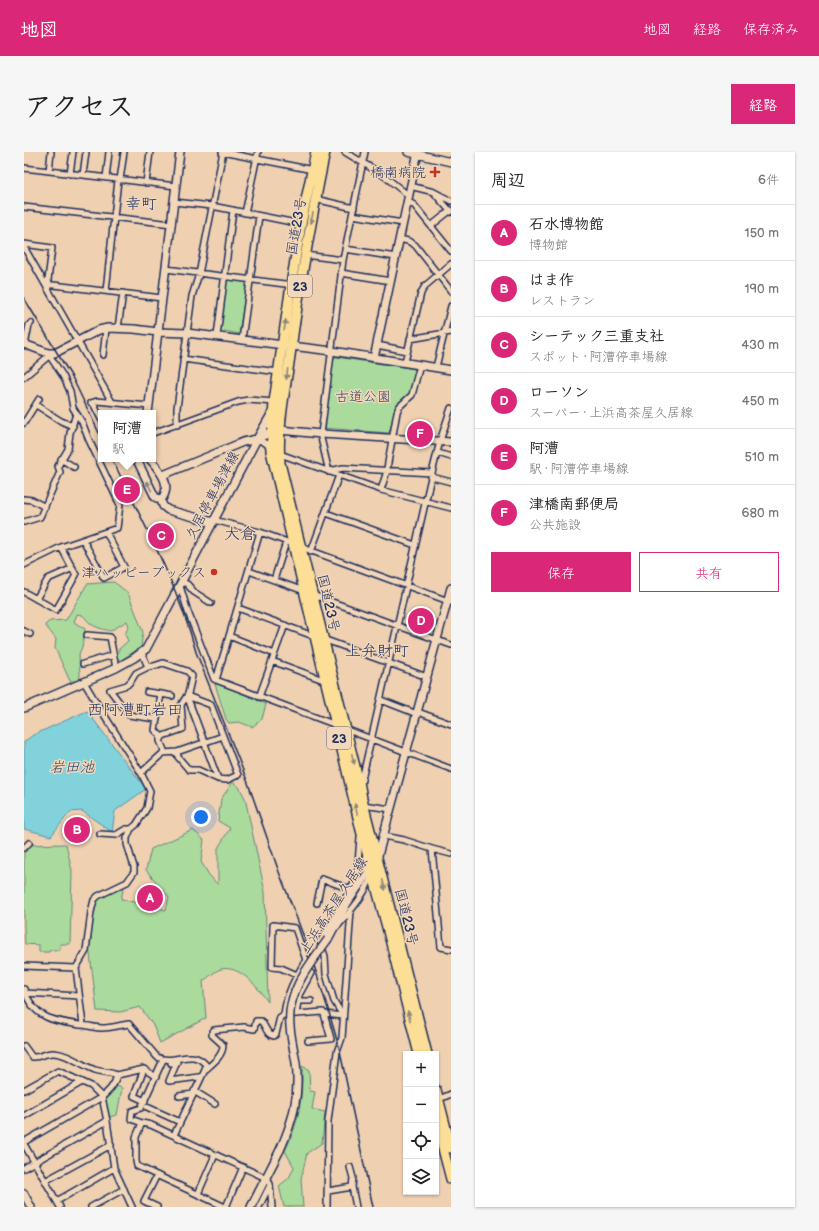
<!DOCTYPE html>
<html lang="ja">
<head>
<meta charset="utf-8">
<style>
	:root { --surface:#fff; --page:#f6f6f6; --text:#222; --muted:#767676; --line:#e0e0e0; --accent:#db2777 }
	body { margin:0; font-family:"Balsamiq Sans","Klee One",sans-serif; background:var(--page); color:var(--text) }
	.controls { position:absolute; right:12px; bottom:12px; display:grid; overflow:hidden; border-radius:0px; box-shadow:0 1px 3px #0004 }
	.controls button { width:36px; height:36px; display:grid; place-items:center; padding:0; border:0; border-bottom:1px solid var(--line); background:var(--surface); color:var(--text); font:20px sans-serif }
	.you { position:absolute; left:177px; top:665px; width:14px; height:14px; margin:-10px; border:3px solid #fff; border-radius:50%; background:#1a73e8; box-shadow:0 0 0 6px #1a73e833 }
	.badge { display:grid; place-items:center; width:26px; height:26px; border-radius:50%; background:var(--accent); color:#fff; font-size:13px; font-weight:700 }
	.pin { position:absolute; translate:-50% -50%; border:2px solid #fff; box-shadow:0 1px 4px #0006 }
	.popup { position:absolute; left:74px; top:258px; width:58px; height:52px; box-sizing:border-box; display:grid; place-content:center; border-radius:0px; background:var(--surface); filter:drop-shadow(0 1px 3px #0005); font-size:13px; white-space:nowrap; color:var(--muted) }
	.popup b { font-size:15px; color:var(--text) }
	.popup::after { content:''; position:absolute; left:50%; top:100%; margin-left:-8px; border:8px solid transparent; border-top-color:var(--surface) }
	.list { margin:0; padding:0; list-style:none }
	h2 { display:flex; justify-content:space-between; align-items:center; height:52px; margin:0; padding:0 16px; font-size:17px }
	h2 small { font-size:13px; font-weight:400; color:var(--muted) }
	.list li { display:grid; grid-template-columns:26px 1fr auto; gap:12px; align-items:center; box-sizing:border-box; height:56px; padding:0 16px; border-top:1px solid var(--line) }
	.list b { display:block; font-size:15px; white-space:nowrap }
	.list p { margin:0; font-size:13px; white-space:nowrap; color:var(--muted) }
	.list em { font-size:13px; font-style:normal; color:var(--muted) }
	.actions { display:flex; gap:8px; padding:12px 16px }
	.actions a { flex:1; padding:9px 0; border:1px solid var(--accent); border-radius:0px; text-align:center; font-size:14px; color:var(--accent) }
	.actions .main { background:var(--accent); color:#fff }
	.icon { flex:none; width:22px; height:22px; fill:none; stroke:currentColor; stroke-width:2; stroke-linecap:round; stroke-linejoin:round }
	.map { position:relative; flex:none; width:427px; height:1055px; overflow:hidden; border-radius:0px }
	header { display:flex; align-items:center; gap:24px; box-sizing:border-box; height:56px; padding:0 20px; background:var(--accent); color:#fff }
	header strong { font-size:19px }
	nav { display:flex; gap:22px; margin-inline-start:auto; font-size:14px }
	.intro { display:flex; align-items:center; justify-content:space-between; box-sizing:border-box; height:96px; padding:0 24px }
	h1 { margin:0; font-size:28px }
	.button { padding:10px 18px; border-radius:0px; background:var(--accent); color:#fff; font-size:14px; font-weight:700 }
	main { display:flex; gap:24px; padding:0 24px }
	aside { flex:1; background:var(--surface); border-radius:0px; box-shadow:0 1px 3px #0004 }
	.map>svg:first-child { display:block }
	.green { fill:#aadb9c; stroke:#62857d }
	.water { fill:#81d2db; stroke:#5891a9 }
	.lines { fill:none; stroke-linecap:round; stroke-linejoin:round }
	.street-casing { stroke:#1b2f5e; stroke-width:8 }
	.secondary-casing { stroke:#1b2f5e; stroke-width:10 }
	.highway-casing { stroke:#1b2f5e; stroke-width:12 }
	.street { stroke:#f3d7ba; stroke-width:5 }
	.secondary { stroke:#f3d7ba; stroke-width:7 }
	.highway { stroke:#fdde96; stroke-width:9 }
	.rail { stroke:#1b2f5e; stroke-width:1.5 }
	.secondary-bridge-casing { stroke:#1b2f5e; stroke-width:10; stroke-linecap:butt }
	.secondary-bridge { stroke:#f3d7ba; stroke-width:7 }
	.oneway { fill:#8c867a }
	.oneway2 { fill:#87838c }
	.poi-dot { fill:#c8321e; stroke:#f3d7ba; stroke-width:1.5 }
	.labels { text-anchor:middle; stroke-width:3; stroke-linejoin:round; paint-order:stroke }
	.shield { fill:#f3d7ba; stroke:#5c617a; stroke-width:1 }
	.shield-label { font-size:13px; font-weight:bold; fill:#1b2f5e }
	.poi-label { font-size:14px; fill:#1b2f5e; stroke:#f3d7ba; text-anchor:end }
	.street-label { font-size:14px; fill:#1b2f5e; stroke:#f3d7ba }
	.park-label { font-size:14px; fill:#304967; stroke:#f3d7ba }
	.water-label { font-size:15px; font-style:italic; fill:#2a4771; stroke:#f3d7ba }
	.quarter-label { font-size:16px; fill:#1b2f5e; stroke:#f3d7ba }
</style>
</head>
<body>
<header>
<strong>地図</strong>
<nav><a>地図</a><a>経路</a><a>保存済み</a></nav>
</header>
<div class="intro"><h1>アクセス</h1><a class="button">経路</a></div>
<main>
<div class="map">
<svg width="427" height="1055" viewBox="0 0 427 1055">
	<rect width="100%" height="100%" fill="#efd0b1"/>
	<filter id="ink" filterUnits="userSpaceOnUse"><feTurbulence type="fractalNoise" baseFrequency=".025" numOctaves="2"/><feDisplacementMap in="SourceGraphic" scale="8" xChannelSelector="R" yChannelSelector="G"/><feConvolveMatrix kernelMatrix="1 2 1 2 8 2 1 2 1" color-interpolation-filters="sRGB"/></filter>
	<g filter="url(#ink)">
		<path class="green" d="M204 127 222 130 223 131 215 182 196 178 202 128Z
			M311 205 391 217 392 219 388 238 384 244 372 254 365 281 300 276 309 206Z
			M90 430 104 441 119 480 117 495 96 509 93 504 95 497 104 489 101 482 105 474 103 469 86 479C79 477 72 476 66 471 60 466 62 463 53 462L50 470 61 477 58 495 55 502 56 524 55 529H46L31 496 32 487 21 473 26 469 42 468 63 432Z
			M191 532H197L242 552 238 567 228 575 215 570 205 571 202 567Z
			M209 630 215 635 221 646 241 740 244 850C234 836 217 813 197 817 192 818 184 826 179 829L182 866 136 891 129 873 116 855 96 860 73 859 65 794 69 761 74 747 100 734 97 747 142 758 145 745 122 718 127 697 169 678 180 688 177 710 185 723 194 733V696L206 676 194 669 197 647Z
			M42 692 48 719 46 792H36V798H26L25 800H15V793L1 792 0 772V693Z
			M278 914 285 918 286 939 291 940 288 957 301 960 298 991 283 1001 277 1027 279 1055H260L255 1034 265 1026 270 1015 261 999C275 970 279 947 278 914Z
			M92 934 98 936 93 963 85 965 81 948Z"/>
		<path class="water" d="M63 559 122 637 91 659 88 680 58 659 46 660 27 684 0 677V590L9 583Z"/>
		<g class="lines">
			<g class="street-casing">
				<path id="street" d="M198 0 289 18
					M321 0 359 23 385 44
					M0 16 152 34
					M25 19 27 0
					M46 22 49 0
					M59 23 62 0
					M82 26 85 0
					M96 28 100 0
					M122 31 126 0
					M386 34 410 40 427 49
					M412 43 427 60
					M291 47 330 56
					M383 49 390 53 427 99
					M150 50 188 54 277 72
					M0 55 148 72
					M221 61 234 0
					M328 63 379 71
					M407 74 427 58
					M375 87 384 89 391 93 427 139
					M0 92 28 96 24 128 25 133
					M0 95 88 250
					M321 97 372 105
					M281 103 319 108
					M142 117 269 133
					M317 121 367 129
					M21 132 138 146
					M82 139 94 28
					M94 176 99 141
					M193 184 209 58
					M386 187 427 180
					M218 188 235 64
					M1 193 5 173 7 171
					M353 193 383 199
					M27 202V206L39 224 46 239 49 256 58 270 65 288 96 353 93 376 37 395
					M79 203 82 177
					M159 207 254 220
					M381 210 397 141 401 134 427 112
					M412 215 427 154
					M0 225 27 202
					M67 251 73 249 125 254
					M69 251 77 267
					M12 253 37 269 49 274
					M0 271 15 247
					M153 273V256L168 144 175 122 199 0
					M129 281 214 250 224 248 250 250
					M233 287 243 292 246 298
					M414 301 427 305
					M256 302 357 338 427 356
					M37 307 50 315
					M97 307 100 309 113 308
					M306 319 319 316 408 321
					M305 320 297 286V282L319 108 341 0
					M408 325 427 330
					M357 338 362 322 373 260 375 255 388 243 396 213
					M0 347 8 348 21 355
					M302 361 391 393
					M190 368 236 380 427 450
					M0 370 16 365 36 320 34 314 44 297 46 281 52 262
					M236 380 192 528 312 573
					M59 388 80 426 100 415 82 380
					M287 400 315 323
					M0 413 37 395 52 423 32 458 0 440
					M225 419 280 439
					M250 428 262 390
					M158 430 163 432 170 440 187 451
					M156 434 164 460 190 527 192 528
					M289 443 427 493
					M12 447 24 427 49 416
					M214 456 292 485
					M0 479 6 482
					M63 483 86 485 92 516
					M205 484 248 501 250 503
					M299 487 403 525
					M118 501 124 515 130 514 139 511 163 519 168 524 164 542 157 553 159 577 139 584 136 589 140 598 139 601
					M248 509 302 529
					M59 512 89 503
					M124 515 112 521 107 529 103 533 86 538 105 563 132 567
					M123 540 137 542
					M163 544 194 627
					M235 545 261 473
					M357 548 393 562
					M394 560 427 572
					M321 577 427 617
					M136 588V583L131 578 137 542 148 544
					M153 600 199 584
					M117 621 139 601 153 600 154 605 165 618H174L194 627 203 628 214 623 187 553 163 544
					M337 632 408 321 416 289 427 256
					M339 653 367 657
					M76 682 92 683 102 677H107
					M360 684 380 688 408 697 417 795 427 797
					M0 696 5 691
					M408 697 427 702
					M334 715 349 717
					M293 751 298 727 326 737
					M313 775C324 762 344 740 347 723
					M0 814 52 816
					M0 837C9 866 29 869 56 873 63 873 71 876 78 876 87 876 96 873 105 872L133 905C150 914 168 895 182 913L181 918 150 983
					M1 841 55 844
					M273 849H287
					M272 862 275 843 287 821
					M260 863C262 842 271 826 282 808L271 776 249 773 248 815 257 816 273 823
					M319 864 310 849 302 822 301 804 296 790 333 726 336 685
					M59 873 52 816 62 799 67 760 70 748 74 744 103 730 110 720V715L103 692V686L107 677 112 673 123 656 126 639 117 621 72 550 60 530
					M284 889 307 887 300 862
					M0 894 8 905C16 906 22 900 30 901 45 902 57 913 71 918 78 920 86 920 93 923 91 933 85 939 78 945L0 990
					M147 911 153 910 145 929 175 925 177 926
					M120 917 110 944 121 949
					M181 918C189 911 199 904 199 893L188 883V881L190 878 220 875 230 877 232 869H237C242 874 242 883 250 884L252 882 256 865 260 863 299 860 300 862 319 864
					M93 923 120 917 132 925
					M0 938 34 919 67 934 78 945 83 969 90 1016 108 1055
					M170 939 191 952
					M155 944 169 942
					M413 948 427 942
					M123 955 156 970
					M0 964 58 930
					M118 971 107 967 108 959 117 956 139 908
					M0 992 36 1055
					M326 1015 329 1026 328 1035
					M0 1016 83 969
					M133 1023 120 1049 133 1055
					M21 1029 87 993
					M304 1039 328 1035 332 1055
					M174 1042 191 1003
					M33 1049 90 1016
					M67 1055 100 1037
					M201 1055 113 1014 112 1009V985L118 971 127 973 242 1026 246 1032 248 1055
					M202 1055 219 1015
					M235 1055 246 1033
					M303 1055 304 969 313 900 318 886 327 758"/>
			</g>
			<g class="secondary-casing">
				<path id="secondary" d="M384 0 427 10
					M0 192 24 201H31L75 178 84 176 110 177 134 180 163 181 308 199 427 218
					M350 206 394 0
					M124 261 156 0
					M113 307V308L131 345 137 348C149 333 136 319 126 307
					M139 323 219 290 233 287 249 259
					M137 348 139 354 144 358 189 370
					M0 556 92 516 110 506 122 497 233 287 247 280 256 278 297 282 427 290
					M304 787 322 753 353 707 427 436
					M0 1042 7 1055
					M227 1055 256 998"/>
			</g>
			<g class="highway-casing">
				<path id="highway" d="M292 0 277 72 267 133 250 250 247 299 337 678 363 775 395 902
					M301 0C287 68 275 136 266 204 261 239 253 275 256 311L336 635 338 647 403 902
					M412 938 427 996
					M412 970 427 1027"/>
			</g>
			<use href="#street" class="street"/>
			<use href="#secondary" class="secondary"/>
			<use href="#highway" class="highway"/>
			<path class="rail" d="M0 146 49 227 77 285
				M88 307C119 370 154 433 172 500L224 631 255 720 285 798 304 857 315 895 349 1055"/>
			<g class="secondary-bridge-casing">
				<path id="secondary-bridge" d="M256 998C269 969 276 943 272 911 269 892 263 872 267 853 272 828 290 807 304 787"/>
			</g>
			<use href="#secondary-bridge" class="secondary-bridge"/>
		</g>
		<defs><path id="oneway-solid" d="M-6-.8H1V-3.2L6.5 0L1 3.2V.8H-6Z"/></defs>
		<g class="oneway">
			<use href="#oneway-solid" transform="translate(288 66) rotate(100)"/>
			<use href="#oneway-solid" transform="translate(261 173) rotate(-81)"/>
			<use href="#oneway-solid" transform="translate(263 222) rotate(98)"/>
			<use href="#oneway-solid" transform="translate(329 607) rotate(76)"/>
			<use href="#oneway-solid" transform="translate(332 657) rotate(-103)"/>
			<use href="#oneway-solid" transform="translate(360 733) rotate(76)"/>
			<use href="#oneway-solid" transform="translate(385 864) rotate(-104)"/>
		</g>
		<use class="oneway2" href="#oneway-solid" transform="translate(125 334) rotate(-117)"/>
	</g>
	<g class="poi-dot">
		<path d="M409 14h4v4h4v4h-4v4h-4v-4h-4v-4h4z"/>
		<circle cx="190" cy="420" r="4"/>
	</g>
	<g class="labels">
		<g class="shield">
			<rect x="264" y="123" width="24" height="22" rx="3"/>
			<rect x="303" y="575" width="24" height="22" rx="3"/>
		</g>
		<g class="shield-label">
			<text x="276" y="139">23</text>
			<text x="315" y="591">23</text>
		</g>
		<g class="poi-label">
			<text x="402" y="25">橋南病院</text>
			<text x="182" y="425">津ハッピーブックス</text>
		</g>
		<g class="street-label">
			<text transform="translate(272 74) rotate(-80)" y="5">国道23号</text>
			<text transform="translate(188 343) rotate(-62)" y="5">久居停車場津線</text>
			<text transform="translate(305 451) rotate(77)" y="5">国道23号</text>
			<text transform="translate(309 753) rotate(-57)" y="5">上浜高茶屋久居線</text>
			<text transform="translate(383 765) rotate(76)" y="5">国道23号</text>
		</g>
		<g class="park-label">
			<text x="339" y="249">古道公園</text>
		</g>
		<g class="water-label">
			<text x="48" y="620">岩田池</text>
		</g>
		<g class="quarter-label">
			<text x="117" y="57">幸町</text>
			<text x="216" y="387">大倉</text>
			<text x="353" y="504">上弁財町</text>
			<text x="111" y="563">西阿漕町岩田</text>
		</g>
	</g>
</svg>
<div class="controls">
<button>+</button>
<button>−</button>
<button><svg class="icon" aria-label="locate" viewBox="0 0 24 24"><circle cx="12" cy="12" r="6"/><path d="M12 2v4M12 18v4M2 12h4M18 12h4"/></svg></button>
<button><svg class="icon" aria-label="layers" viewBox="0 0 24 24"><path d="M12 4l9 5-9 5-9-5zM3 14l9 5 9-5"/></svg></button>
</div>
<div class="you"></div>
<div class="pin badge" style="left:126px;top:746px">A</div>
<div class="pin badge" style="left:53px;top:678px">B</div>
<div class="pin badge" style="left:137px;top:384px">C</div>
<div class="pin badge" style="left:397px;top:469px">D</div>
<div class="pin badge" style="left:103px;top:338px">E</div>
<div class="popup"><b>阿漕</b>駅</div>
<div class="pin badge" style="left:396px;top:282px">F</div>
</div>
<aside>
<h2>周辺<small>6件</small></h2>
<ul class="list">
<li><span class="badge">A</span><div><b>石水博物館</b><p>博物館</p></div><em>150 m</em></li>
<li><span class="badge">B</span><div><b>はま作</b><p>レストラン</p></div><em>190 m</em></li>
<li><span class="badge">C</span><div><b>シーテック三重支社</b><p>スポット · 阿漕停車場線</p></div><em>430 m</em></li>
<li><span class="badge">D</span><div><b>ローソン</b><p>スーパー · 上浜高茶屋久居線</p></div><em>450 m</em></li>
<li><span class="badge">E</span><div><b>阿漕</b><p>駅 · 阿漕停車場線</p></div><em>510 m</em></li>
<li><span class="badge">F</span><div><b>津橋南郵便局</b><p>公共施設</p></div><em>680 m</em></li>
</ul>
<div class="actions"><a class="main">保存</a><a>共有</a></div>
</aside>
</main>
</body>
</html>
